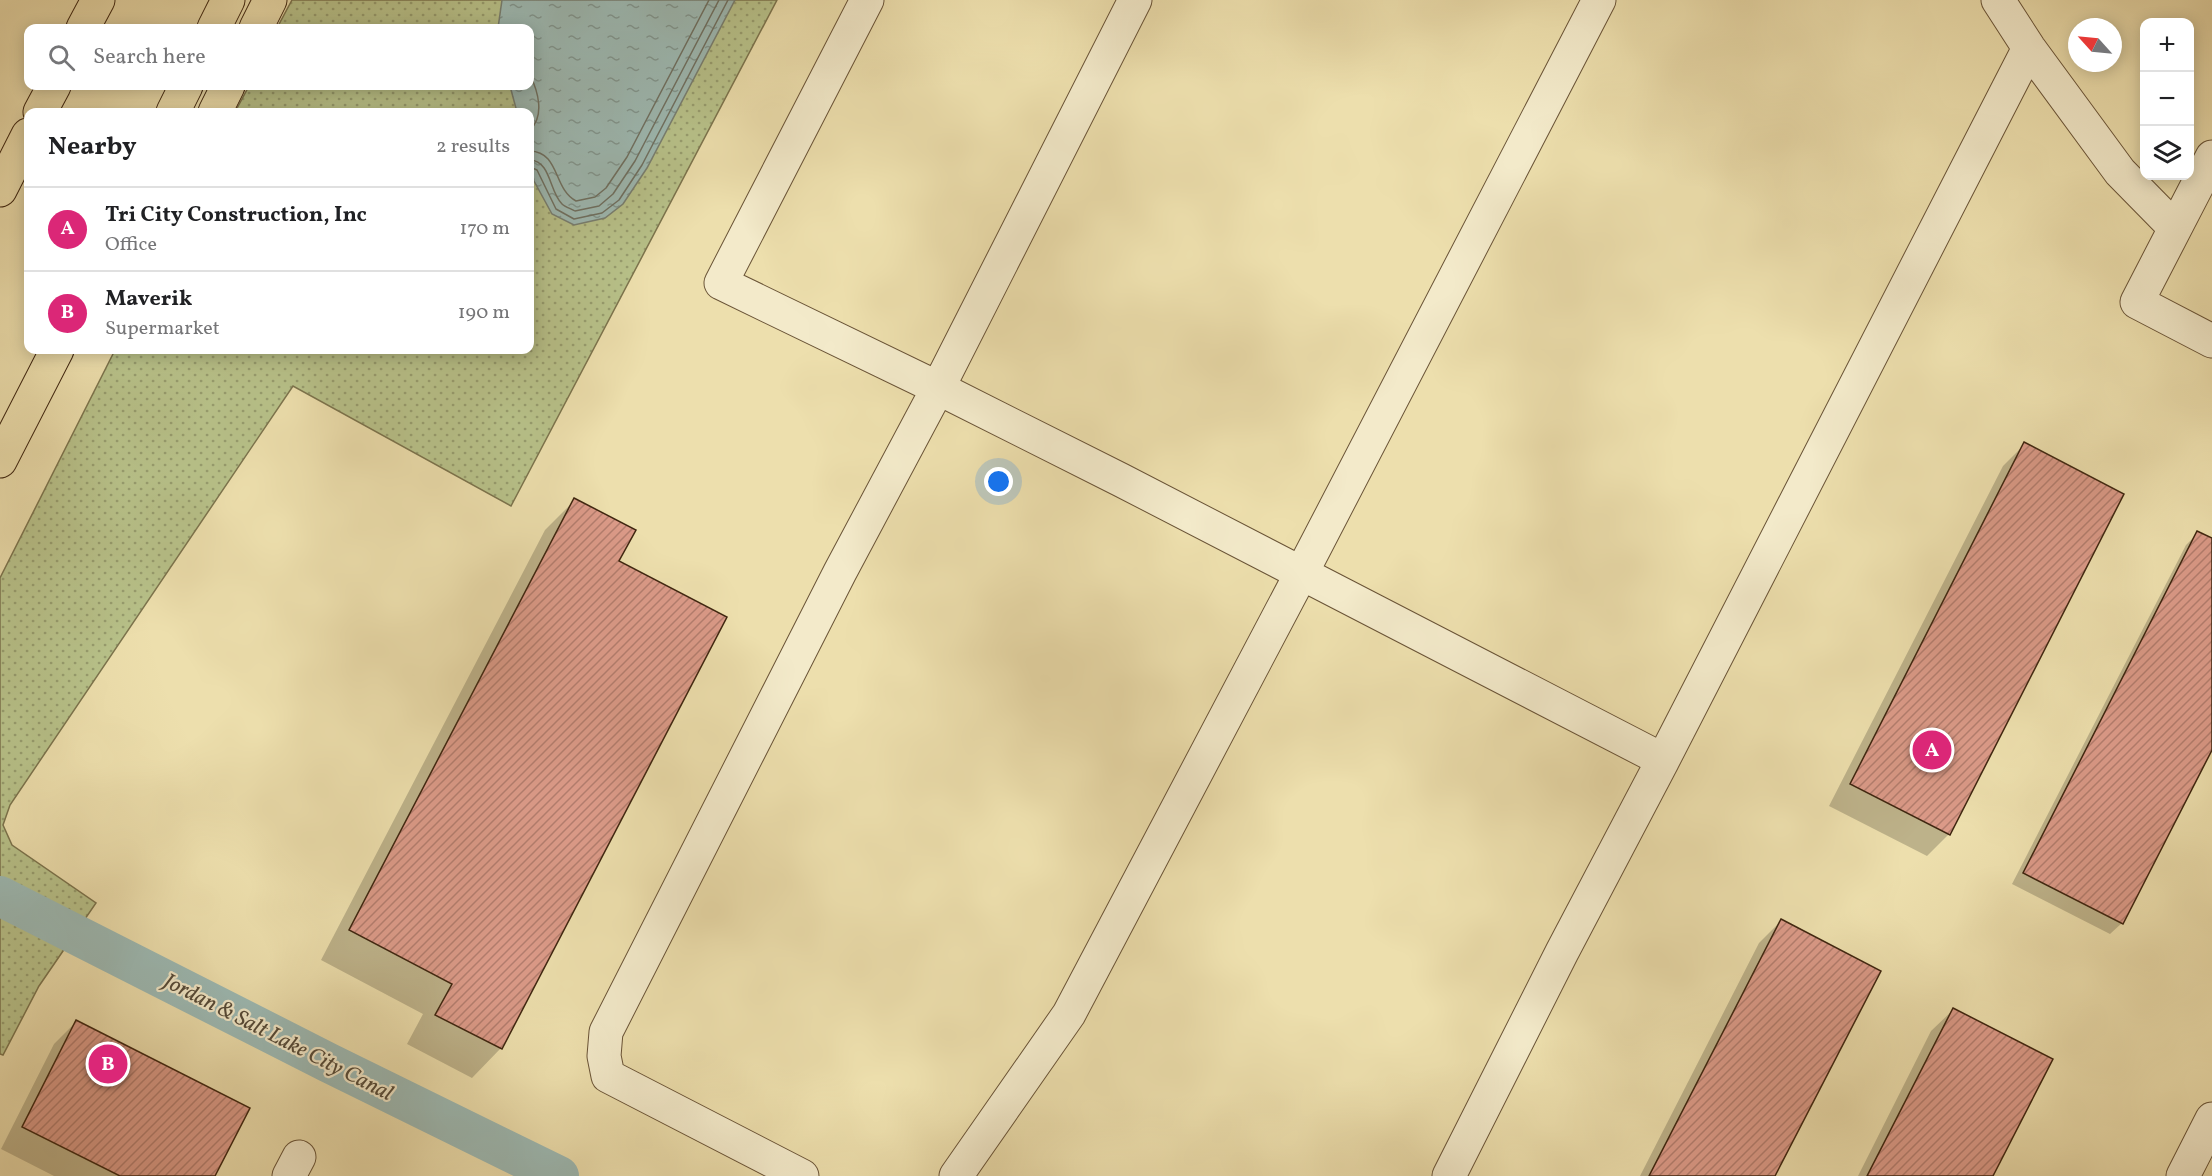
<!DOCTYPE html>
<html lang="en">
<head>
<meta charset="utf-8">
<style>
	:root { --surface:#fff; --page:#f6f6f6; --text:#202124; --muted:#757577; --line:#e0e0e0; --accent:#db2777 }
	body { margin:0; font-family:Vollkorn,serif; background:var(--page); color:var(--text) }
	.controls { position:absolute; right:18px; top:18px; display:grid; overflow:hidden; border-radius:12px; box-shadow:0 3px 15px #0003 }
	.controls button { width:54px; height:54px; display:grid; place-items:center; padding:0; border:0; border-bottom:2px solid var(--line); background:var(--surface); color:var(--text); font:30px sans-serif }
	.compass { position:absolute; left:2068px; top:18px; width:54px; height:54px; border-radius:50%; background:var(--surface); box-shadow:0 3px 15px #0003; rotate:297deg }
	.you { position:absolute; left:999px; top:482px; width:21px; height:21px; margin:-15px; border:4px solid #fff; border-radius:50%; background:#1a73e8; box-shadow:0 0 0 9px #1a73e833 }
	.badge { display:grid; place-items:center; width:39px; height:39px; border-radius:50%; background:var(--accent); color:#fff; font-size:20px; font-weight:700 }
	.pin { position:absolute; translate:-50% -50%; border:3px solid #fff; box-shadow:0 2px 6px #0006 }
	.list { margin:0; padding:0; list-style:none }
	h2 { display:flex; justify-content:space-between; align-items:center; height:78px; margin:0; padding:0 24px; font-size:26px }
	h2 small { font-size:20px; font-weight:400; color:var(--muted) }
	.list li { display:grid; grid-template-columns:39px 1fr auto; gap:18px; align-items:center; box-sizing:border-box; height:84px; padding:0 24px; border-top:2px solid var(--line) }
	.list b { display:block; font-size:22px; white-space:nowrap }
	.list p { margin:0; font-size:20px; white-space:nowrap; color:var(--muted) }
	.list em { font-size:20px; font-style:normal; color:var(--muted) }
	.icon { flex:none; width:33px; height:33px; fill:none; stroke:currentColor; stroke-width:2; stroke-linecap:round; stroke-linejoin:round }
	.map { position:relative; flex:none; width:2212px; height:1176px; overflow:hidden }
	.search { position:absolute; background:var(--surface); box-shadow:0 3px 15px #0003; left:24px; top:24px; width:510px; height:66px; display:flex; align-items:center; gap:15px; box-sizing:border-box; padding:0 21px; border-radius:12px; color:var(--muted); font-size:22px }
	.panel { position:absolute; background:var(--surface); box-shadow:0 3px 15px #0003; left:24px; top:108px; width:510px; height:246px; border-radius:12px }
	.map>svg:first-child { display:block }
	.grass { fill:url(#grass-dots); stroke:#7c744d; stroke-width:1.5 }
	.water { fill:url(#water-ripples); stroke:#777f72; stroke-width:1.5 }
	.shadow { fill:#0003 }
	.lines { fill:none; stroke-linecap:round; stroke-linejoin:round }
	.shore { stroke:#6e7062; stroke-width:1.5 }
	.canal { stroke:#9dbab4; stroke-width:40 }
	.building { fill:url(#building-hatch); stroke:#3f2610; stroke-width:1.5 }
	.minor-casing { stroke:#6a5437; stroke-width:35 }
	.highway-casing { stroke:#3f2610; stroke-width:35 }
	.minor { stroke:#f3eaca; stroke-width:33 }
	.highway { stroke:#eddfad; stroke-width:33 }
	.labels { text-anchor:middle; stroke-width:4.5; stroke-linejoin:round; paint-order:stroke }
	.water-label { font-size:22px; font-style:italic; fill:#564b39; stroke:#f3eaca }
</style>
</head>
<body>
<div class="map">
<svg width="2212" height="1176" viewBox="0 0 2212 1176">
	<defs>
		<pattern id="grass-dots" width="8" height="8" patternUnits="userSpaceOnUse" patternTransform="scale(1.5)"><rect width="8" height="8" fill="#b8c28a"/><path d="M2 2h.1M6 6h.1" fill="none" stroke="#979d6f" stroke-width="1.8" stroke-linecap="round"/></pattern>
		<pattern id="water-ripples" width="26" height="14" patternUnits="userSpaceOnUse" patternTransform="scale(1.5)"><rect width="26" height="14" fill="#9dbab4"/><path d="M2 4q2-2 4 0t4 0M15 11q2-2 4 0t4 0" fill="none" stroke="#819791"/></pattern>
		<pattern id="building-hatch" width="6" height="6" patternUnits="userSpaceOnUse" patternTransform="scale(1.5)"><rect width="6" height="6" fill="#db9a88"/><path d="M-1 1l2-2M0 6l6-6M5 7l2-2" fill="none" stroke="#b37d6e"/></pattern>
	</defs>
	<rect width="100%" height="100%" fill="#eddfad"/>
	<filter id="stains"><feTurbulence type="fractalNoise" baseFrequency=".00333" numOctaves="4"/><feColorMatrix values="0 0 0 0 .2 0 0 0 0 .09 0 0 0 0 .02 0 0 0 .5 -.17"/></filter>
	<radialGradient id="worn" r=".72"><stop offset=".6" stop-color="#630" stop-opacity="0"/><stop offset="1" stop-color="#630" stop-opacity=".3"/></radialGradient>
	<path class="grass" d="M292 0H777L511 506 293 386 10 805 3 825 12 845 96 903 39 986 3 1055 0 1054V578L115 350H530V112H235L249 86H530V28H277Z"/>
	<path class="water" d="M502 0H735L647 168 623 204 605 218 574 225 552 214 534 181 530 162V112H517L510 86H530V28H498Z"/>
	<path class="shadow" d="M2025 444 1949 834 1927 856 1829 806 2003 466Z
		M575 500 617 561 501 1048 472 1078 407 1044 423 1014 321 960 545 530Z
		M2198 533 2212 540V746L2122 923 2110 934 2012 884 2186 545Z
		M1781 921 1774 1176H1640L1759 943Z
		M1954 1009 1992 1176H1858L1931 1031Z
		M76 1022 213 1176H54L1 1149 54 1044Z"/>
	<g class="lines">
		<path class="shore" d="M530 75C538 91 545 116 530 130
			M530 151C560 152 553 189 576 201L595 197 606 188 627 157 709 0
			M530 160C551 161 549 191 562 204 565 207 572 209 575 211L599 206 613 194 635 161 719 0
			M530 167 537 170 556 209 574 219 602 213 619 200 642 165 728 0"/>
		<path class="canal" d="M0 896 329 1063 559 1176"/>
	</g>
	<path class="building" d="M2024 442 2124 494 1950 835 1850 784Z
		M574 498 636 530 619 561 727 617 502 1049 435 1015 452 984 349 930Z
		M2197 531 2212 538V750L2123 924 2023 873Z
		M1781 919 1881 971 1775 1176H1649Z
		M1953 1008 2053 1059 1993 1176H1867Z
		M76 1020 250 1108 215 1176H120L22 1127Z"/>
	<g class="lines">
		<g class="minor-casing">
			<path id="minor" d="M867 0 721 283 938 388 1135 0
				M1998 0 2029 48 2120 172 2175 228
				M2212 157 2137 302 2212 341
				M1663 760 2029 48
				M289 1176 299 1157
				M802 1176 608 1076 604 1056 606 1032 840 572 938 388 1121 480 1663 760 1562 952 1449 1176
				M956 1176 1069 1014 1301 574 1599 0
				M2183 1176 2212 1119"/>
		</g>
		<g class="highway-casing">
			<path id="highway" d="M83 28 98 0
				M214 28 228 0
				M256 28 270 0
				M40 112 54 86
				M173 112 186 86
				M215 112 228 86
				M0 190 28 135
				M0 461 57 350"/>
		</g>
		<use href="#minor" class="minor"/>
		<use href="#highway" class="highway"/>
	</g>
	<g class="labels">
		<g class="water-label">
			<text transform="translate(279 1036) rotate(27)" y="8">Jordan &amp; Salt Lake City Canal</text>
		</g>
	</g>
	<rect width="100%" height="100%" filter="url(#stains)"/>
	<rect width="100%" height="100%" fill="url(#worn)"/>
</svg>
<div class="controls">
<button>+</button>
<button>−</button>
<button><svg class="icon" aria-label="layers" viewBox="0 0 24 24"><path d="M12 4l9 5-9 5-9-5zM3 14l9 5 9-5"/></svg></button>
</div>
<svg class="compass" viewBox="-18 -18 36 36"><path d="M0-13l5 13h-10z" fill="#e53935"/><path d="M0 13l5-13h-10z" fill="#757577"/></svg>
<div class="you"></div>
<div class="pin badge" style="left:1932px;top:750px">A</div>
<div class="pin badge" style="left:108px;top:1064px">B</div>
<div class="search"><svg class="icon" aria-label="search" viewBox="0 0 24 24"><circle cx="10" cy="10" r="6"/><path d="M15 15l6 6"/></svg>Search here</div>
<section class="panel">
<h2>Nearby<small>2 results</small></h2>
<ul class="list">
<li><span class="badge">A</span><div><b>Tri City Construction, Inc</b><p>Office</p></div><em>170 m</em></li>
<li><span class="badge">B</span><div><b>Maverik</b><p>Supermarket</p></div><em>190 m</em></li>
</ul>
</section>
</div>
</body>
</html>
